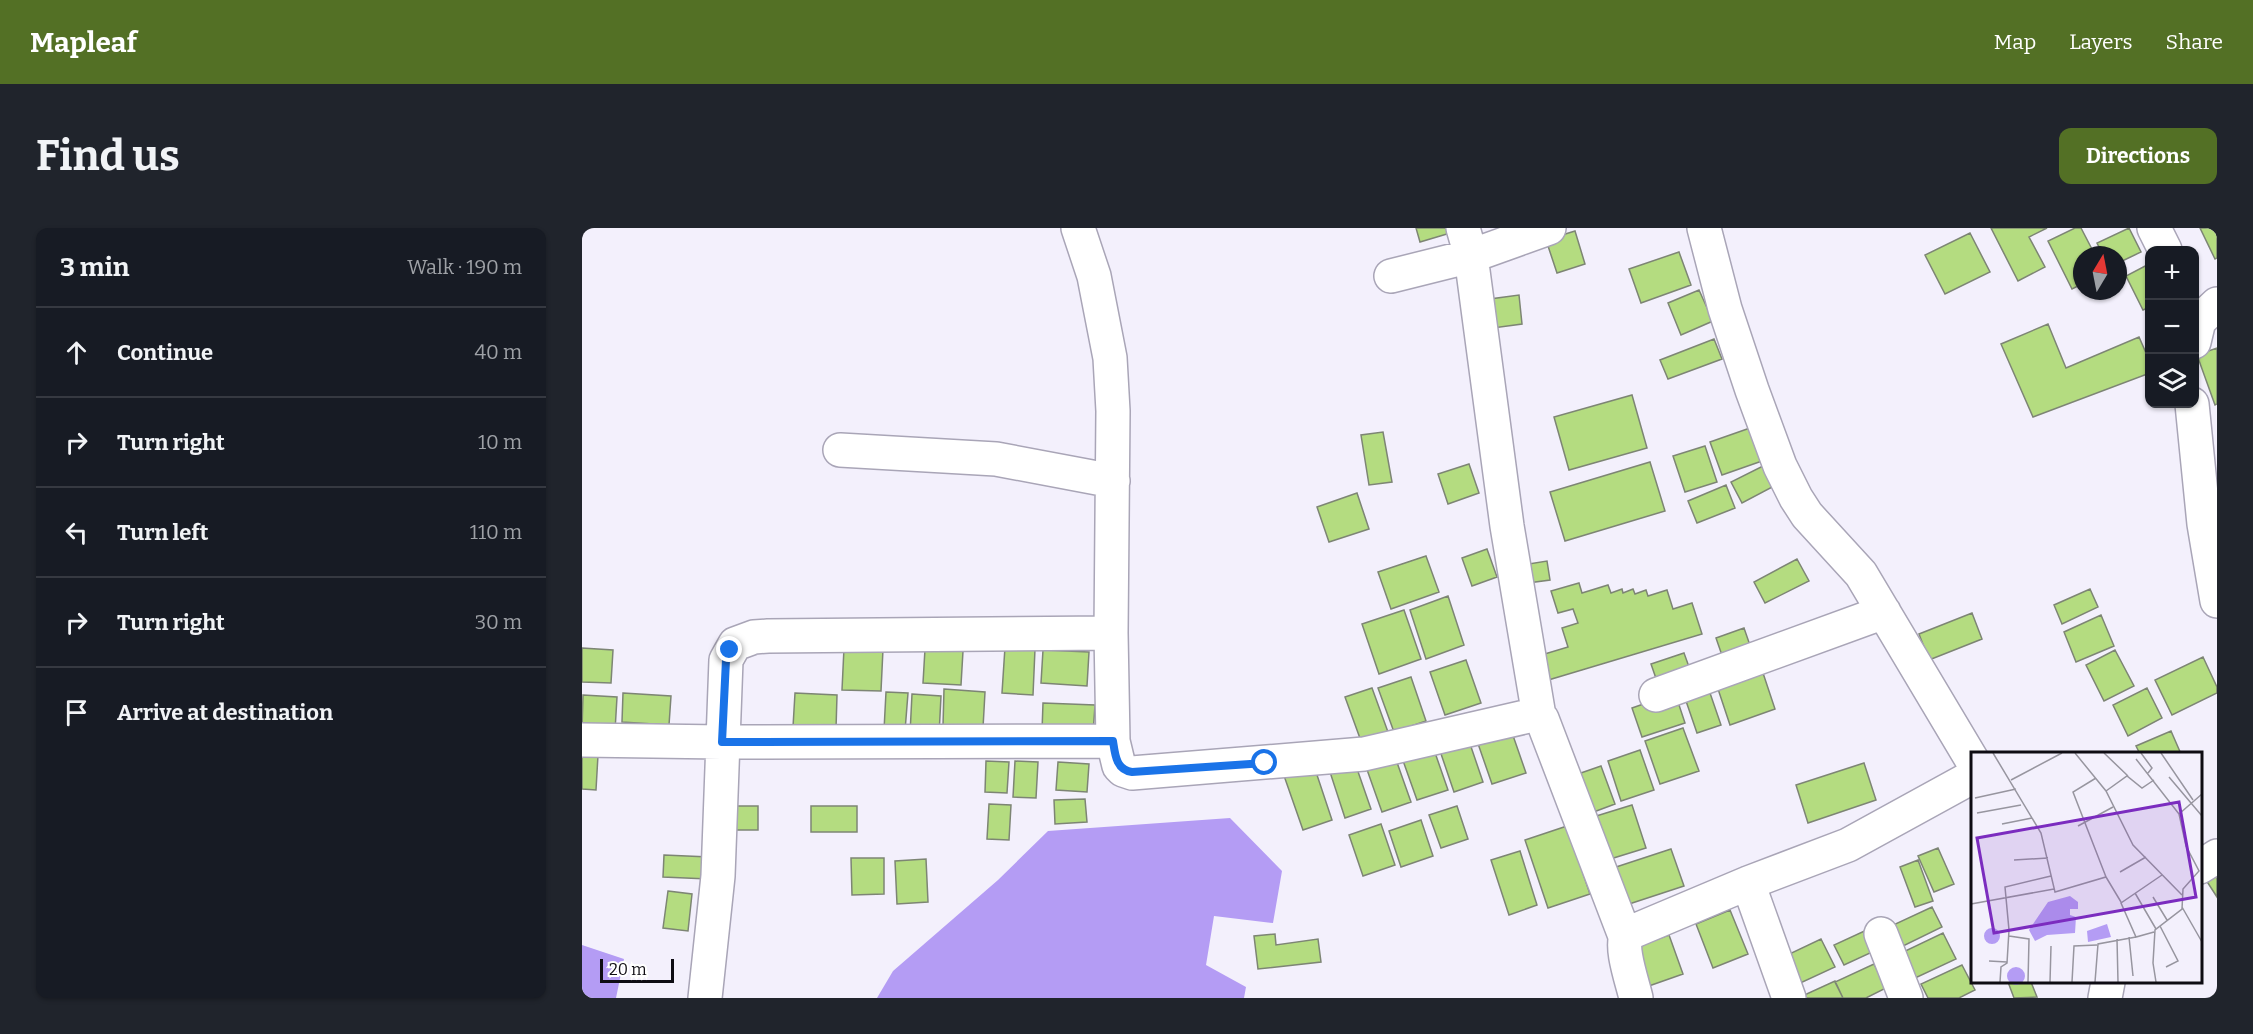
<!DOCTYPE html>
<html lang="en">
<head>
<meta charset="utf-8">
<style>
	:root { --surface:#171b24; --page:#20242c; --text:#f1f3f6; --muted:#9ea1a6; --line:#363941; --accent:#537025 }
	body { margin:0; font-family:Bitter,serif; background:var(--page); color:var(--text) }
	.controls { position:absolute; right:18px; top:18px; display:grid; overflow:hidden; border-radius:12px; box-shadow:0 2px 4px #0004 }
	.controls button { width:54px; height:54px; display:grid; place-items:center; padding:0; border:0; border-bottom:2px solid var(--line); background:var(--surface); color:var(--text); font:30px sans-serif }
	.compass { position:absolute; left:1491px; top:18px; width:54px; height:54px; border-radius:50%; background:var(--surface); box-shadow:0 2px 4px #0004; rotate:10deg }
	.scale { position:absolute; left:18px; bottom:15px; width:74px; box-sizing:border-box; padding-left:6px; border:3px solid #0e0c13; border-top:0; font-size:16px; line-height:21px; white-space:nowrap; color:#0e0c13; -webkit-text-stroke:4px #fff; paint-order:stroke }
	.stop { position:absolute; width:18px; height:18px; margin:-14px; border:4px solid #1a73e8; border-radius:50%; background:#fff }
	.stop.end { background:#1a73e8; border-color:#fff; box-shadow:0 2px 6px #0008 }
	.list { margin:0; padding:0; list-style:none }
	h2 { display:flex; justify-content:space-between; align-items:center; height:78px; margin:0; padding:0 24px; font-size:26px }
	h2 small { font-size:20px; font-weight:400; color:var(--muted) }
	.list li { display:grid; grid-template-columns:39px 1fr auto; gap:18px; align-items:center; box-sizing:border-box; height:90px; padding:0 24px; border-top:2px solid var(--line) }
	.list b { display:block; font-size:22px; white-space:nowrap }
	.list em { font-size:20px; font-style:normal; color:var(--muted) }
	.icon { flex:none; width:33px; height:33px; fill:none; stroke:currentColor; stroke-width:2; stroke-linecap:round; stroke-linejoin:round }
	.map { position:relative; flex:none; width:1635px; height:770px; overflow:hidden; border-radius:12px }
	header { display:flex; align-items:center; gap:36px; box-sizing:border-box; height:84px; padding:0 30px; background:var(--accent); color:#fff }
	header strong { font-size:28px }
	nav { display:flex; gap:33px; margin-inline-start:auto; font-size:21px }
	.intro { display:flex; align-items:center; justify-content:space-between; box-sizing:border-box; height:144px; padding:0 36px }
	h1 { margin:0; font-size:42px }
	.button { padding:15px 27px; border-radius:12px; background:var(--accent); color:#fff; font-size:21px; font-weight:700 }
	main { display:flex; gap:36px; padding:0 36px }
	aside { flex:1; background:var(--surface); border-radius:12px; box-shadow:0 2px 4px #0004 }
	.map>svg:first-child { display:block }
	.water { fill:#b49cf4 }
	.building { fill:#b4dc80; stroke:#7d8574; stroke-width:1.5 }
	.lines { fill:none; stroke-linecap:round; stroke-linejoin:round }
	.minor-casing { stroke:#a9a5b7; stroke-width:36 }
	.major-casing { stroke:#a9a5b7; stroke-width:36 }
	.minor { stroke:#fff; stroke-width:33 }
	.major { stroke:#fff; stroke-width:33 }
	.route { stroke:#1a73e8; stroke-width:8 }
	.inset-road { fill:none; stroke:#97959f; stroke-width:1.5 }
	.view { fill:#7b2cbf; fill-opacity:0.15; stroke:#7b2cbf; stroke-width:3 }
	.inset-edge { fill:none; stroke:#0e0c13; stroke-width:3 }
</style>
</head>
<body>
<header>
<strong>Mapleaf</strong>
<nav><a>Map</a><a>Layers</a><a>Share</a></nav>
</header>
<div class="intro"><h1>Find us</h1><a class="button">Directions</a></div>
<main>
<aside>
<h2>3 min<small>Walk · 190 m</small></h2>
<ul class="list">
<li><svg class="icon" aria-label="ahead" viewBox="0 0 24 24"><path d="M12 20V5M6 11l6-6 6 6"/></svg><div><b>Continue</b></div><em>40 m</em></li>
<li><svg class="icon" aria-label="right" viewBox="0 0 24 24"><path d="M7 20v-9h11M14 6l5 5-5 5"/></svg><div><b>Turn right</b></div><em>10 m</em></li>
<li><svg class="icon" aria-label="left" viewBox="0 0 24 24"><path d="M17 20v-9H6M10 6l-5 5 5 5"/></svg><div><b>Turn left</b></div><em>110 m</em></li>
<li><svg class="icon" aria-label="right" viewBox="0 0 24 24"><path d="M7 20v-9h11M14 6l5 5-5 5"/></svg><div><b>Turn right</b></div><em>30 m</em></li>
<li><svg class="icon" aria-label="arrive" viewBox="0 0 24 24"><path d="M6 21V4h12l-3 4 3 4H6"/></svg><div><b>Arrive at destination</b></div></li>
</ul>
</aside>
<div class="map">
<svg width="1635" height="770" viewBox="0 0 1635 770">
	<rect width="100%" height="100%" fill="#f3f0fc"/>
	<path class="water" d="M648 590 700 643 691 695 632 688 624 737 664 759 662 770H295L311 743 416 652 466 603Z
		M0 717 42 731 34 770H0Z"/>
	<path class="building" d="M834 0H874L875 3 838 14Z
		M1409 0H1465L1447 9 1463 39 1436 53Z
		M1493 0H1499L1513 27H1500V56L1490 61 1466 13Z
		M1547 0 1559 24 1536 35V27H1521L1515 15Z
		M1618 0H1635V30L1633 31Z
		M993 3 1003 36 975 45 964 12Z
		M1388 5 1408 44 1363 66 1343 27Z
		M1097 24 1109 57 1059 75 1047 41Z
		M1567 36 1568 79 1561 82 1544 48Z
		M1117 62 1131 93 1099 107 1086 75Z
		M937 67 940 96 911 100 908 71Z
		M1466 96 1484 140 1557 109 1568 134V145L1451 189 1419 116Z
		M1132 111 1140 131 1086 151 1078 132Z
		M1635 120V176L1633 177 1615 127Z
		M1050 167 1065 220 987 242 972 189Z
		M1168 200 1180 233 1140 247 1128 214Z
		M801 204 810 254 787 257 779 207Z
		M1123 218 1135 254 1103 264 1091 228Z
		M1068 234 1083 283 983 313 968 264Z
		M887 236 897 265 866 276 856 246Z
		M1185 236 1196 256 1160 275 1149 254Z
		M1144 257 1153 280 1115 295 1106 273Z
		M775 265 787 301 747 314 735 279Z
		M905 321 915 349 890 358 880 330Z
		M844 328 857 364 809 381 796 344Z
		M1215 331 1227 353 1183 375 1172 354Z
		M965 333 968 352 938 356 935 338Z
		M997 355 1000 365 1026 357 1029 365 1040 361 1041 365 1051 361 1053 366 1064 362 1066 368 1085 362 1091 381 1110 375 1120 406 963 453 956 428 986 419 980 400 996 395 991 381 976 385 969 363Z
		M1508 361 1516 379 1480 396 1472 377Z
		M866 368 882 417 844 431 828 382Z
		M822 382 839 431 797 446 780 396Z
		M1390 385 1400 411 1347 432 1337 406Z
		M1519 387 1532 418 1494 434 1482 404Z
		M1162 400 1171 426 1143 436 1134 410Z
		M423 419 453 421 451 467 420 465Z
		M0 420 31 422 29 455 0 454Z
		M262 420 301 421 299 463 260 462Z
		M343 421 381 423 379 457 341 455Z
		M461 422 507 424 505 458 459 455Z
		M1533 422 1552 458 1522 473 1504 437Z
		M1102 425 1111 450 1078 462 1069 436Z
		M1621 429 1635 459V465L1590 487 1573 452Z
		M884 432 899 475 863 487 848 444Z
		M1180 442 1193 481 1148 497 1135 458Z
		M829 449 844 493 812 504 796 460Z
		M790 460 806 504 779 513 763 469Z
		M1565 460 1580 490 1546 508 1531 477Z
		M362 461 403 464 401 500 361 498Z
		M304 464 326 465 323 503 302 502Z
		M41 465 89 468 87 497 40 494Z
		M213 465 255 467 254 501 211 499Z
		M1093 465 1103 495 1060 509 1050 480Z
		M1128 465 1139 497 1115 505 1104 473Z
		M330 466 359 468 357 507 328 506Z
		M1 467 35 469 33 503 0 501Z
		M461 475 513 477 511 506 460 503Z
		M927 496 944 545 910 556 893 507Z
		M1101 500 1117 543 1078 556 1063 513Z
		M1589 503 1599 526H1558L1554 518Z
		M885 507 901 554 872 564 856 517Z
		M850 516 866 562 835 572 819 527Z
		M1058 522 1072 562 1039 573 1026 533Z
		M0 526 16 527 14 562 0 561Z
		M812 526 829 574 800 584 783 536Z
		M730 532 750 592 721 602 700 542Z
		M404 533 427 534 425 565 403 564Z
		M433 533 456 534 454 570 431 569Z
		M476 534 507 536 505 564 474 562Z
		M773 535 789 581 763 590 748 544Z
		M1282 535 1294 572 1226 595 1214 557Z
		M1019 538 1033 576 1009 585 996 546Z
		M503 571 505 594 473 596 472 572Z
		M407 576 429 577 427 612 405 611Z
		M1050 577 1064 620 1025 632 1011 589Z
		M143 578H176V602H143Z
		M229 578H275V604H229Z
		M875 578 886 611 859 620 847 587Z
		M839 592 851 628 819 639 807 603Z
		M799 596 813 637 781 648 767 607Z
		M985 598 1008 666 966 680 943 612Z
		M1356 620 1372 656 1352 664 1336 628Z
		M1089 621 1102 658 1041 678 1028 641Z
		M938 623 955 677 927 687 909 632Z
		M82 627 127 629 126 651 81 649Z
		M269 630H302V666L270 667Z
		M344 631 346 674 315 676 313 633Z
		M1336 632 1351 673 1333 679 1318 639Z
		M1635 640V669L1622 649Z
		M86 663 110 666 106 703 81 700Z
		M1350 679 1360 699 1319 719 1309 698Z
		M1148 682 1166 726 1131 740 1114 696Z
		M1289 700 1299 720 1262 737 1252 717Z
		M1361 705 1374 731 1331 751 1319 725Z
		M693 706 694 717 736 711 739 734 676 741 672 708Z
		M1087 707 1101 746 1064 759 1050 720Z
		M1239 711 1253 739 1214 757 1201 729Z
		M1292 736 1304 760 1284 770H1261L1253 754Z
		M1380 737 1393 762 1377 770H1346L1339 756Z
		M1253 753 1261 770H1216Z
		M1426 754H1449L1455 769 1432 770Z"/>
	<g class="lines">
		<g class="minor-casing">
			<path id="minor" d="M496 0 512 48 528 130 531 183 529 405 531 513 537 538 541 542 550 545 782 526 947 488H957L960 491 1043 708
				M881 0 889 28 925 298 957 488
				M1122 0 1143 81 1170 162 1198 238 1214 270 1225 287 1279 346 1390 532
				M1572 0 1583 22
				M809 48 889 28 967 0
				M258 222 414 231 531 253
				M1074 467 1302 384
				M0 512 140 514 531 513
				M1166 655 1207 770
				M1299 706 1324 770
				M123 770 136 648 144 432 153 416 172 409 186 408 529 405
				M1054 770C1051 756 1037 717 1045 706L1166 655 1266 617 1390 549"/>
		</g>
		<g class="major-casing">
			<path id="major" d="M1612 114 1617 93 1635 76
				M1610 176 1622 296 1635 373
				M1618 639 1635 628
				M1523 770 1526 754"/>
		</g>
		<use href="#minor" class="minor"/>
		<use href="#major" class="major"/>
	</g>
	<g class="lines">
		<path class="route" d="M148 422 144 432 140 514 531 513C533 526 534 542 550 544L683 535"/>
	</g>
	<g transform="translate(1389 524)">
		<rect width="231" height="231" fill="#f3f0fc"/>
		<path d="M99 144 107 150V157H99V163L105 165 104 181 76 183 64 189 58 178 77 150ZM136 172 140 185 117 190 116 179ZM13 184a8 8 0 1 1 16 0a8 8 0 1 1-16 0ZM36 224a9 9 0 1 1 18 0a9 9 0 1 1-18 0Z" fill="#b49cf4"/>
		<path class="inset-road" d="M22 1 70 81 84 140 135 125 150 150M104 1 135 39 162 93 211 143M133 1 157 24M170 1 181 16 177 21M190 1 222 48M165 7 208 62M198 25 231 64M125 26 102 40 135 125M40 28 91 1M135 39 156 24 171 36 183 28M4 46 45 37M6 61 50 53M31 72 61 66M107 74 142 55M43 108 77 106M149 120 175 105M164 141 185 177M182 145 196 168M0 152 83 137M211 155 231 190M189 174 207 209 195 215M183 180 165 185 150 151 191 123M38 184 58 187 57 230M158 185 162 224M146 187 147 230M18 209 36 210M29 230 30 215 36 211 38 178 34 135 80 124M79 230 80 194M101 230 103 194 126 193M124 230 127 192 165 185M185 230 182 211 184 178 211 157 212 137 228 119 215 94 208 62 231 42"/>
		<path class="view" d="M208 50 225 145 23 181 6 86Z"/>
		<rect width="231" height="231" class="inset-edge"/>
	</g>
</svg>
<div class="controls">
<button>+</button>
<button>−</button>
<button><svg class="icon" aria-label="layers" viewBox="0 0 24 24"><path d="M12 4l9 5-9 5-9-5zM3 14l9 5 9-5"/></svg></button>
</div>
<svg class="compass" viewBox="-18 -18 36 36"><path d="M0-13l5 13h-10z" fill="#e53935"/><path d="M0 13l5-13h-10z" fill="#9ea1a6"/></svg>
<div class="scale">20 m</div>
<div class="stop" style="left:683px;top:535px"></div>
<div class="stop end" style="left:148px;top:422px"></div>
</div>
</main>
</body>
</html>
